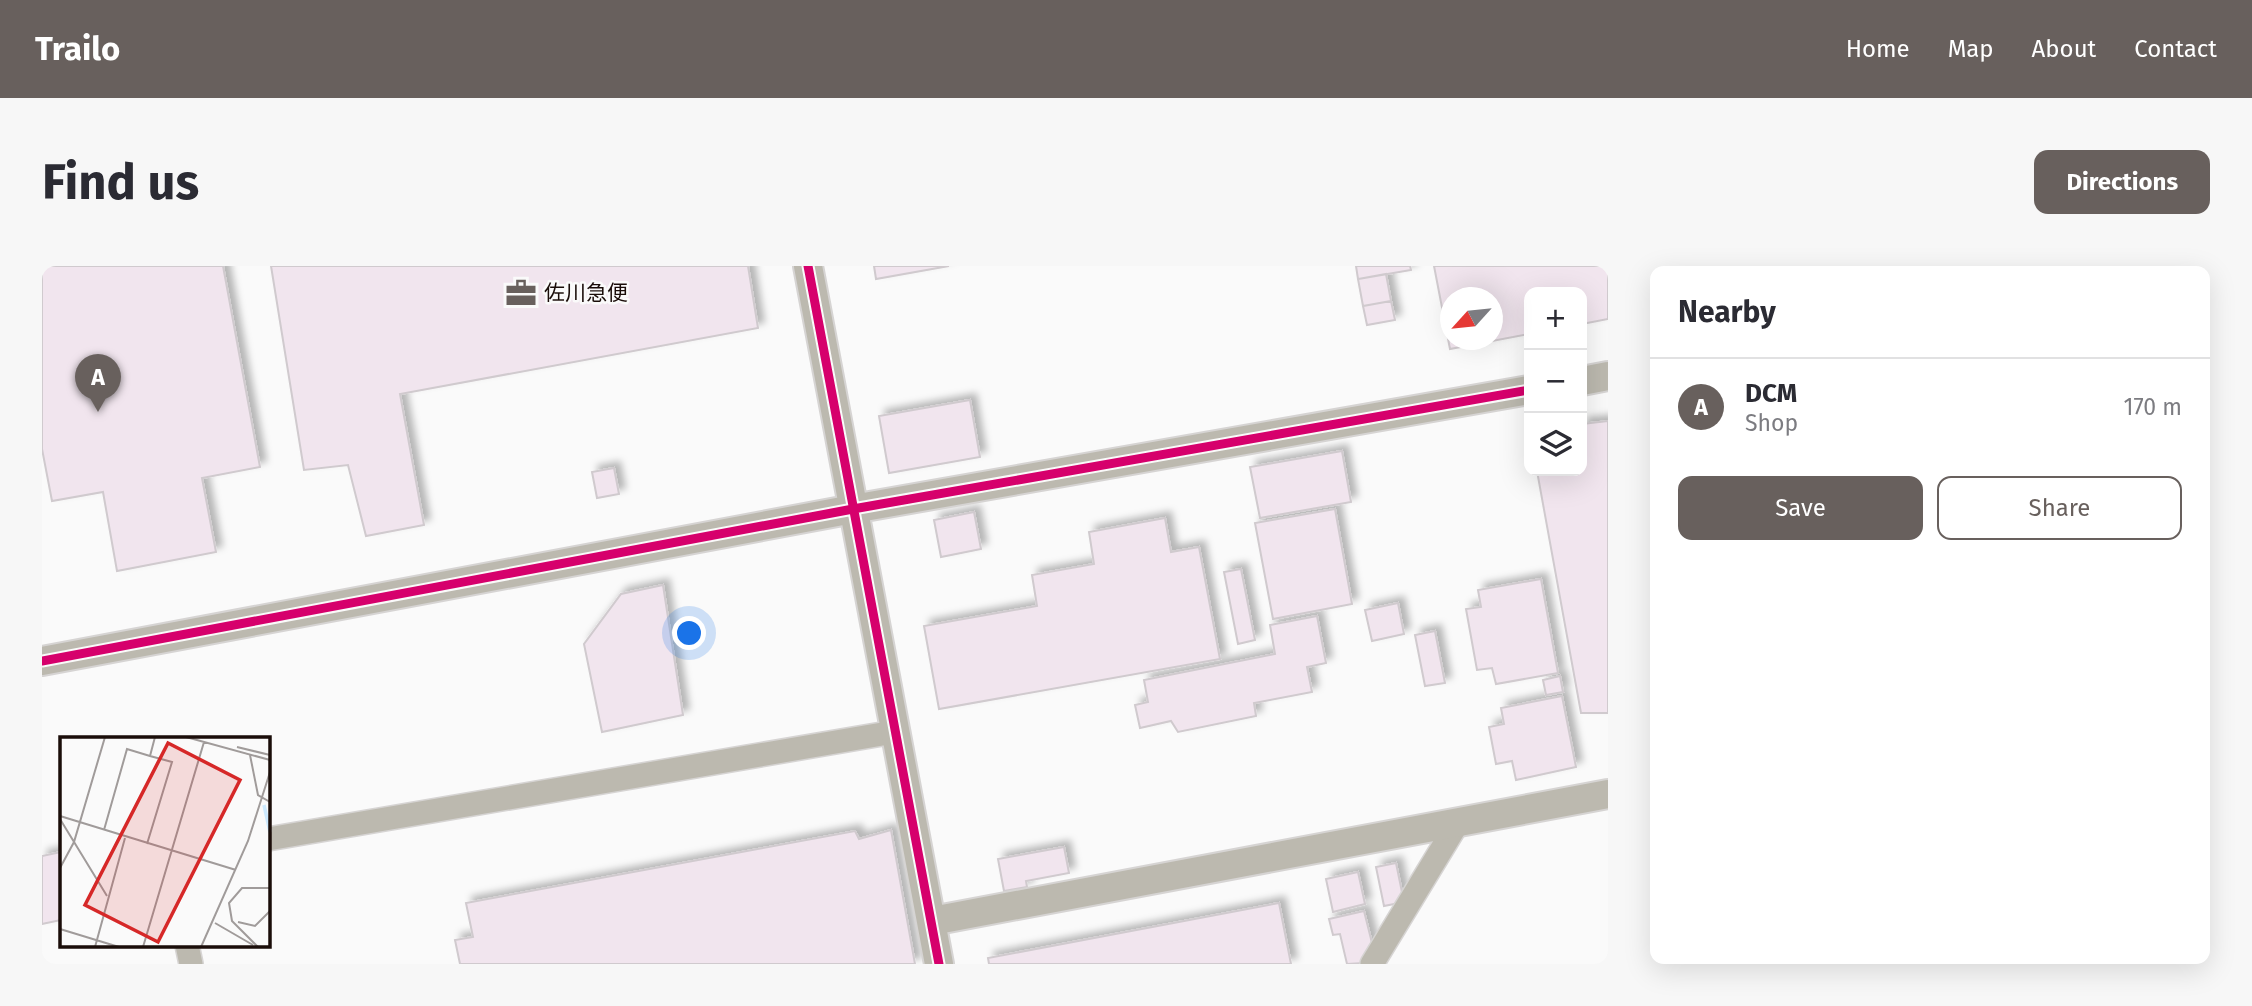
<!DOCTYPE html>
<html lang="en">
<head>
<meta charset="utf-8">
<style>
	:root { --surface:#fff; --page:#f7f7f7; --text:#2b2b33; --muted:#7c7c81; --line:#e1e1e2; --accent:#68605d }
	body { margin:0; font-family:"Fira Sans","Noto Sans JP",sans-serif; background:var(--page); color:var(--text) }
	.controls { position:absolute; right:21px; top:21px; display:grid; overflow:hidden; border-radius:14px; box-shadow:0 7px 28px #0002 }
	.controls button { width:63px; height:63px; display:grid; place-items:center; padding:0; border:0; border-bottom:2px solid var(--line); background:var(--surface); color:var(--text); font:35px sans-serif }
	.compass { position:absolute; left:1398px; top:21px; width:63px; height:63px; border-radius:50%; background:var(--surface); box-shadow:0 7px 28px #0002; rotate:243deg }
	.you { position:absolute; left:648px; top:368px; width:24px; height:24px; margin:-18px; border:5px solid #fff; border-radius:50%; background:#1a73e8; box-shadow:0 0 0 10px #1a73e833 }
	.badge { display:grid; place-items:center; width:46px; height:46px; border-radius:50%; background:var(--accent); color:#fff; font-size:23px; font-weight:700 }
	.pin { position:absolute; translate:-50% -58px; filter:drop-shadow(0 2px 4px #0008) }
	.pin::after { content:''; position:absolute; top:37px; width:24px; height:21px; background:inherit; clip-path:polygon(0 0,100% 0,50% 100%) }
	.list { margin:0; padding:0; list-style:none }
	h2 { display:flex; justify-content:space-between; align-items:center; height:91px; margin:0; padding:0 28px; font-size:30px }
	h2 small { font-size:23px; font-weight:400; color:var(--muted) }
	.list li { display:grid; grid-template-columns:46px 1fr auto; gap:21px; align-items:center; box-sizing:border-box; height:98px; padding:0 28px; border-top:2px solid var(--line) }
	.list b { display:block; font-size:26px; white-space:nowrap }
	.list p { margin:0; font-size:23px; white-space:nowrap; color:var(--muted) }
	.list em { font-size:23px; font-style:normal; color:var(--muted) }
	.actions { display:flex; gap:14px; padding:21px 28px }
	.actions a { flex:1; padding:16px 0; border:2px solid var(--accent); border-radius:14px; text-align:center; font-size:24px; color:var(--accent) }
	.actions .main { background:var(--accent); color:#fff }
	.icon { flex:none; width:38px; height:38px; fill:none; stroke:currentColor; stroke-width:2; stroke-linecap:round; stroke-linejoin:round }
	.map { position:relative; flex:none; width:1566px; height:698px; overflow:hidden; border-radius:14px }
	header { display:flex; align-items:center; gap:42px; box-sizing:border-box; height:98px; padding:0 35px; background:var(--accent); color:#fff }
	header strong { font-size:33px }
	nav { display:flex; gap:38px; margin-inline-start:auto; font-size:24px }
	.intro { display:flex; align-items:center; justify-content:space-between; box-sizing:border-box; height:168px; padding:0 42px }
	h1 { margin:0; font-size:49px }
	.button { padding:18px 32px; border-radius:14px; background:var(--accent); color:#fff; font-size:24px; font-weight:700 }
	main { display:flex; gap:42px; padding:0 42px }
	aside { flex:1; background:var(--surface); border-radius:14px; box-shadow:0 7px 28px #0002 }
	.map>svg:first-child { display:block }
	.building { fill:#f1e5ee; stroke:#d0cace; stroke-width:2; fill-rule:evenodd; filter:url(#shadow) }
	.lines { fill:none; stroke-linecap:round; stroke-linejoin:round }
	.minor-casing { stroke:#d6d4d3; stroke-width:26 }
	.tertiary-casing { stroke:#d6d4d3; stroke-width:32 }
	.minor { stroke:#bcb9af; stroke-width:23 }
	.tertiary { stroke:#bcb9af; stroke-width:28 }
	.cycleway-casing { stroke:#fafafa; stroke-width:13 }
	.cycleway { stroke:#d6006c; stroke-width:9 }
	.labels { text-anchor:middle; stroke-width:5; stroke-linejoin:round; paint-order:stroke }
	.poi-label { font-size:21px; fill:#1a0d09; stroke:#fafafa; text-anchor:start }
	.inset-river { fill:none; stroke:#cce9fe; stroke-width:3.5 }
	.inset-road { fill:none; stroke:#a09b9a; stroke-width:2 }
	.view { fill:#d62828; fill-opacity:0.15; stroke:#d62828; stroke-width:3.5 }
	.inset-edge { fill:none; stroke:#1a0d09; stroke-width:3.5 }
</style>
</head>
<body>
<header>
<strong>Trailo</strong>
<nav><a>Home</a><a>Map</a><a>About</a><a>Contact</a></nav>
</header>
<div class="intro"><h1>Find us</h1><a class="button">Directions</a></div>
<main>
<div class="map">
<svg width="1566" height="698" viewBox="0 0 1566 698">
	<defs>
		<filter id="shadow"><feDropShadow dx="6" dy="-6" stdDeviation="3.5" flood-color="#0004"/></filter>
	</defs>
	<rect width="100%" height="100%" fill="#fafafa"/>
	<path class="building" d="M0 0H181L218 201 160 212 174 286 75 305 61 226 10 235 0 183Z
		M229 0H706L716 62 358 128 382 259 324 270 306 199 262 204Z
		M832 0H907L834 13Z
		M1314 0H1368L1369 4 1316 13Z
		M1392 0H1566V53L1540 58V26H1487V68L1408 83ZM1408 32H1450V74H1408Z
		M1344 8 1349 35 1321 40 1316 13Z
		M1349 35 1353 54 1325 59 1321 40Z
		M928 134 938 191 847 207 837 150Z
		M1566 155V447H1539L1495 205H1540V158Z
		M1300 185 1309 236 1218 252 1208 201Z
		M572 202 577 228 555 232 550 206Z
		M1293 243 1310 338 1231 353 1213 257Z
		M932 246 939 283 899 291 892 254Z
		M1123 252 1129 286 1157 281 1178 393 897 443 882 360 995 340 990 309 1052 298 1047 266Z
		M1199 303 1213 374 1196 378 1182 306Z
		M1499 313 1516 407 1454 418 1450 402 1435 404 1424 343 1439 341 1436 324Z
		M621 319 641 449 560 466 542 378 579 328Z
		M1356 337 1362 368 1330 375 1323 344Z
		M1275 350 1284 397 1265 401 1270 426 1212 437 1214 450 1136 466 1129 455 1098 462 1093 439 1106 436 1102 414 1233 388 1228 359Z
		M1393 365 1403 417 1383 420 1373 369Z
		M1518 410 1521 426 1504 429 1501 414Z
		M1520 430 1534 501 1474 514 1470 495 1454 498 1447 461 1462 458 1459 442Z
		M849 564 873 698H418L413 674 431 671 424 637 813 565 817 573Z
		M1022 581 1027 607 984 615 985 621 962 625 956 593Z
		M19 586V654L0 658V590Z
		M1354 597 1362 636 1342 640 1334 601Z
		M1316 606 1323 638 1291 646 1284 613Z
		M1237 637 1249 698H947L946 692Z
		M1322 645 1330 677 1322 697 1305 698 1298 668 1291 669 1287 653Z"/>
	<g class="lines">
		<g class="minor-casing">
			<path id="minor" d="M226 573 852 466
				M145 679 149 698
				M1330 698 1415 558"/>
		</g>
		<g class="tertiary-casing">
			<path id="tertiary" d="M766 0 897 698
				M1540 115 1566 110
				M0 395 811 243 1487 124
				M890 655 1566 528"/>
		</g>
		<use href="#minor" class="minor"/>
		<use href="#tertiary" class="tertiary"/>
		<g class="cycleway-casing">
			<path id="cycleway" d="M766 0 897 698
				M0 395 811 243 1487 124"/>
		</g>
		<use href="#cycleway" class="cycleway"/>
	</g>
	<defs>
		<g id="office-bare" transform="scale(2.415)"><path d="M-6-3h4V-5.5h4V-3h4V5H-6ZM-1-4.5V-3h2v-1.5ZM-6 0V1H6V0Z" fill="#68605d" stroke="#fafafa" stroke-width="2.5" paint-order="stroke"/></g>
	</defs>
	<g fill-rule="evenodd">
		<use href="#office-bare" x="479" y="27"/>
	</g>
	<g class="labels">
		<g class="poi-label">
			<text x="502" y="34">佐川急便</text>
		</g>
	</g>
	<g transform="translate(18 471)">
		<rect width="210" height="210" fill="#fafafa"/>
		<path class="inset-river" d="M204 68 210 95"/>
		<path class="inset-road" d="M126 0 210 23M177 10 210 18M190 18 198 58 210 65M0 79 176 133M0 82 47 159M44 93 67 12 90 19M87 107 112 25 90 19 95 0M0 131 14 105 45 0M178 185 195 189 210 174M155 186 193 208M0 192 59 210M35 210 65 101M83 210 144 5M141 210 188 104 210 35M198 210 172 184 169 166 182 151H210"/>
		<path class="view" d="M108 6 180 43 98 205 25 168Z"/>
		<rect width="210" height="210" class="inset-edge"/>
	</g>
</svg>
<div class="controls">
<button>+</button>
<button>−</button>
<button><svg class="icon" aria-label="layers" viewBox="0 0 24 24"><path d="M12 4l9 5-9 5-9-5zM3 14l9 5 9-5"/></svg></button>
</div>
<svg class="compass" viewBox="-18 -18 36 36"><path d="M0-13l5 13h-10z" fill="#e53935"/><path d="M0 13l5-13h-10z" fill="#7c7c81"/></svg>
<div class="you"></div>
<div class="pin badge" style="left:56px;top:146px">A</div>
</div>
<aside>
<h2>Nearby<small></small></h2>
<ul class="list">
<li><span class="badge">A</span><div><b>DCM</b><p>Shop</p></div><em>170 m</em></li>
</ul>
<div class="actions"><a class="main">Save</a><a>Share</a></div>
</aside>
</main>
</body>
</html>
